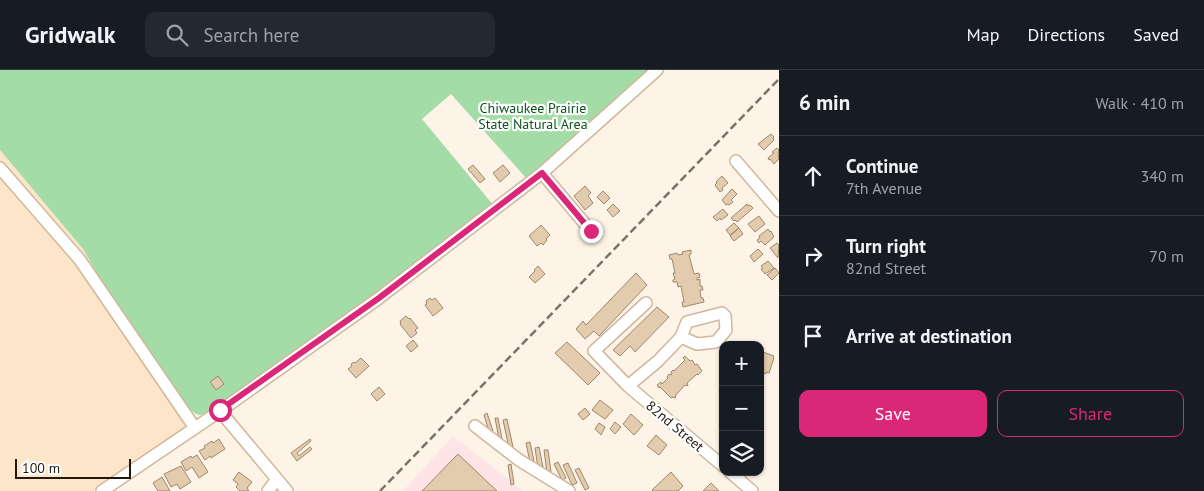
<!DOCTYPE html>
<html lang="en">
<head>
<meta charset="utf-8">
<style>
	:root { --surface:#171b24; --page:#242831; --text:#f1f3f6; --muted:#9ea1a6; --line:#363941; --accent:#db2777 }
	body { margin:0; font-family:"PT Sans",sans-serif; background:var(--page); color:var(--text) }
	.controls { position:absolute; right:15px; bottom:15px; display:grid; overflow:hidden; border-radius:10px; box-shadow:0 1px 4px #0004 }
	.controls button { width:45px; height:45px; display:grid; place-items:center; padding:0; border:0; border-bottom:1px solid var(--line); background:var(--surface); color:var(--text); font:25px sans-serif }
	.scale { position:absolute; left:15px; bottom:12px; width:116px; box-sizing:border-box; padding-left:5px; border:2px solid #21190e; border-top:0; font-size:14px; line-height:18px; white-space:nowrap; color:#21190e; -webkit-text-stroke:4px #fff; paint-order:stroke }
	.stop { position:absolute; width:15px; height:15px; margin:-11px; border:4px solid #db2777; border-radius:50%; background:#fff }
	.stop.end { background:#db2777; border-color:#fff; box-shadow:0 1px 5px #0008 }
	.list { margin:0; padding:0; list-style:none }
	h2 { display:flex; justify-content:space-between; align-items:center; height:65px; margin:0; padding:0 20px; font-size:21px }
	h2 small { font-size:16px; font-weight:400; color:var(--muted) }
	.list li { display:grid; grid-template-columns:32px 1fr auto; gap:15px; align-items:center; box-sizing:border-box; height:80px; padding:0 20px; border-top:1px solid var(--line) }
	.list b { display:block; font-size:19px; white-space:nowrap }
	.list p { margin:0; font-size:16px; white-space:nowrap; color:var(--muted) }
	.list em { font-size:16px; font-style:normal; color:var(--muted) }
	.actions { display:flex; gap:10px; padding:15px 20px }
	.actions a { flex:1; padding:11px 0; border:1px solid var(--accent); border-radius:10px; text-align:center; font-size:18px; color:var(--accent) }
	.actions .main { background:var(--accent); color:#fff }
	.icon { flex:none; width:28px; height:28px; fill:none; stroke:currentColor; stroke-width:2; stroke-linecap:round; stroke-linejoin:round }
	.map { position:relative; flex:none; width:779px; height:421px; overflow:hidden }
	header { display:flex; align-items:center; gap:30px; box-sizing:border-box; height:70px; padding:0 25px; background:var(--surface); border-bottom:1px solid var(--line) }
	header strong { font-size:24px }
	nav { display:flex; gap:28px; margin-inline-start:auto; font-size:18px }
	.search { width:350px; height:45px; background:var(--page); display:flex; align-items:center; gap:12px; box-sizing:border-box; padding:0 18px; border-radius:10px; color:var(--muted); font-size:19px }
	main { display:flex }
	aside { flex:1; background:var(--surface) }
	.map>svg:first-child { display:block }
	.commercial { fill:#fee3e7 }
	.built { fill:#fce5c8 }
	.green { fill:#a4dca7 }
	.building { fill:#e3ccad; stroke:#9e886c }
	.lines { fill:none; stroke-linecap:round; stroke-linejoin:round }
	.minor-casing { stroke:#cfb89b; stroke-width:14 }
	.minor { stroke:#fff; stroke-width:11 }
	.rail { stroke:#7c7368; stroke-width:2.5; stroke-dasharray:8 4; stroke-linecap:butt }
	.route { stroke:#db2777; stroke-width:6 }
	.labels { text-anchor:middle; stroke-width:4.5; stroke-linejoin:round; paint-order:stroke }
	.park-label { font-size:14px; fill:#0c541c; stroke:#fff }
	.street-label { font-size:14px; fill:#21190e; stroke:#fff }
</style>
</head>
<body>
<header>
<strong>Gridwalk</strong>
<div class="search"><svg class="icon" aria-label="search" viewBox="0 0 24 24"><circle cx="10" cy="10" r="6"/><path d="M15 15l6 6"/></svg>Search here</div>
<nav><a>Map</a><a>Directions</a><a>Saved</a></nav>
</header>
<main>
<div class="map">
<svg width="779" height="421" viewBox="0 0 779 421">
	<rect width="100%" height="100%" fill="#fdf3e7"/>
	<path class="commercial" d="M453 366 523 421H403Z"/>
	<path class="built" d="M0 80 83 179 184 350V357L180 361 93 421H0Z"/>
	<path class="green" d="M0 0H652L527 109 451 24 422 49 494 136 312 272 210 341 200 345 196 344 189 339 116 236 83 179 0 80Z"/>
	<path class="building" d="M771 64 774 67 773 69 774 70 764 80 758 74Z
		M777 78 779 80 778 84 779 89 774 94 770 89 769 90 768 88 774 83 772 82Z
		M473 95 485 109 480 113 468 99Z
		M503 95 510 103 500 112 493 103Z
		M722 106 728 113 722 118 723 120 720 122 715 115 717 113 716 112Z
		M585 116 591 123 588 126 593 133 585 140 574 126Z
		M732 119 737 124 731 130 733 132 729 135 728 134 726 135 722 130Z
		M603 121 610 128 604 134 597 127Z
		M613 134 620 141 613 147 607 140Z
		M747 134 748 136 750 135 753 138 751 140 737 152 735 150 734 151 731 148Z
		M723 139 728 145 721 150 720 148 717 151 713 147Z
		M759 146 765 154 755 162 748 154Z
		M734 153 739 158 730 165 726 160Z
		M541 155 550 165 546 169 547 170 543 175 541 173 537 176 529 166Z
		M739 158 743 164 734 171 730 166Z
		M768 159 770 162 771 161 774 167 765 175 761 171 759 173 757 170 760 168 759 166Z
		M777 173 779 175 778 188 770 178Z
		M758 179 763 184 754 192 750 186Z
		M691 180V184L689 185 694 204 699 203 700 207 697 208V210L700 209V216H702L703 220H700L701 228H703L704 232 683 237 682 232H684L681 216 678 217 677 212H673V210L675 209 673 203H675L672 189H670L669 185 677 183 678 185 683 184 682 182Z
		M768 191 774 198 765 204 761 199 763 198 761 196Z
		M538 196 545 204 535 213 529 207 535 201 534 200Z
		M775 198 779 203 772 210 767 205Z
		M636 203 647 215 599 266 594 261 585 269 576 259 583 251 586 255Z
		M430 228 432 230 435 228 443 238 433 246 425 235 427 234 426 231Z
		M657 237 669 247 635 282 630 276 620 286 613 280Z
		M406 246 409 249 410 248 418 258 415 260 417 263 411 268 400 254H401L400 251Z
		M413 270 418 276 411 282 406 276Z
		M567 272 600 303 588 315 555 283Z
		M760 281 774 286 773 287 774 288 769 303 766 302V304L760 301Z
		M685 286 690 291 692 290 695 295 697 294 702 301 698 305 697 304 687 313 688 315 687 316 685 315 675 326 676 327 675 328 673 327 671 328 660 317 659 318 657 315 661 312 662 314 668 308 667 307 669 304 671 305 672 304 671 302 673 300 674 301 685 290 683 288Z
		M361 288 369 296 356 308 348 299 352 296 351 294 354 292 355 293Z
		M218 306 224 314 216 320 210 312Z
		M379 317 385 324 377 331 371 324Z
		M600 330 613 340 605 349 592 340Z
		M585 338 590 344 583 350 578 344Z
		M487 343 493 361 489 362 484 345Z
		M631 344 643 355 634 365 623 354Z
		M495 348H498L502 369H499Z
		M507 349 513 377 509 378 503 350Z
		M615 352 621 357 615 364 610 359Z
		M599 353 605 357 601 365 595 359Z
		M656 365 667 375 659 385 647 376Z
		M219 369 225 379 211 388 210 386 205 390 199 381 205 378 204 376 212 371 213 373Z
		M310 369 311 371 297 383 299 386 310 377 312 379 297 391 291 383Z
		M530 372 534 391 530 392 526 373Z
		M539 377 543 397 538 398 535 378Z
		M544 380H548L551 402 547 403Z
		M458 384 497 421H422Z
		M197 385 208 402 199 408 192 397 186 401 181 392 191 386 192 388Z
		M558 392 566 408 562 410 554 394Z
		M568 393 577 413 572 415 563 395Z
		M511 394 514 414 511 415 508 395Z
		M181 396 191 412 180 419 177 414 171 417 164 404Z
		M579 398 589 418 585 420 575 400Z
		M239 402 252 412 247 418 249 421H240L236 417 238 414 233 410Z
		M671 402 683 416 678 421H653L652 420Z
		M162 407 170 421H158L153 413Z
		M711 413 719 421H703Z"/>
	<g class="lines">
		<g class="minor-casing">
			<path id="minor" d="M736 91 779 141
				M0 98 80 190 195 358
				M542 103 591 161
				M646 233 594 281 628 316 723 396
				M628 316 658 291 681 267 687 252 722 243 725 246 726 260 716 272 697 274 681 267
				M220 341 287 421
				M475 356 519 390 569 421
				M730 402 752 421
				M102 421 220 341 379 228 542 103 657 0
				M268 421 277 409"/>
		</g>
		<use href="#minor" class="minor"/>
		<path class="rail" d="M380 421 779 9"/>
	</g>
	<g class="lines">
		<path class="route" d="M220 340 379 228 542 103 591 161"/>
	</g>
	<g class="labels">
		<g class="park-label">
			<text x="533" y="43">Chiwaukee Prairie<tspan x="533" dy="16">State Natural Area</tspan></text>
		</g>
		<g class="street-label">
			<text transform="translate(675 356) rotate(40)" y="5">82nd Street</text>
		</g>
	</g>
</svg>
<div class="controls">
<button>+</button>
<button>−</button>
<button><svg class="icon" aria-label="layers" viewBox="0 0 24 24"><path d="M12 4l9 5-9 5-9-5zM3 14l9 5 9-5"/></svg></button>
</div>
<div class="scale">100 m</div>
<div class="stop" style="left:220px;top:340px"></div>
<div class="stop end" style="left:591px;top:161px"></div>
</div>
<aside>
<h2>6 min<small>Walk · 410 m</small></h2>
<ul class="list">
<li><svg class="icon" aria-label="ahead" viewBox="0 0 24 24"><path d="M12 20V5M6 11l6-6 6 6"/></svg><div><b>Continue</b><p>7th Avenue</p></div><em>340 m</em></li>
<li><svg class="icon" aria-label="right" viewBox="0 0 24 24"><path d="M7 20v-9h11M14 6l5 5-5 5"/></svg><div><b>Turn right</b><p>82nd Street</p></div><em>70 m</em></li>
<li><svg class="icon" aria-label="arrive" viewBox="0 0 24 24"><path d="M6 21V4h12l-3 4 3 4H6"/></svg><div><b>Arrive at destination</b></div></li>
</ul>
<div class="actions"><a class="main">Save</a><a>Share</a></div>
</aside>
</main>
</body>
</html>
